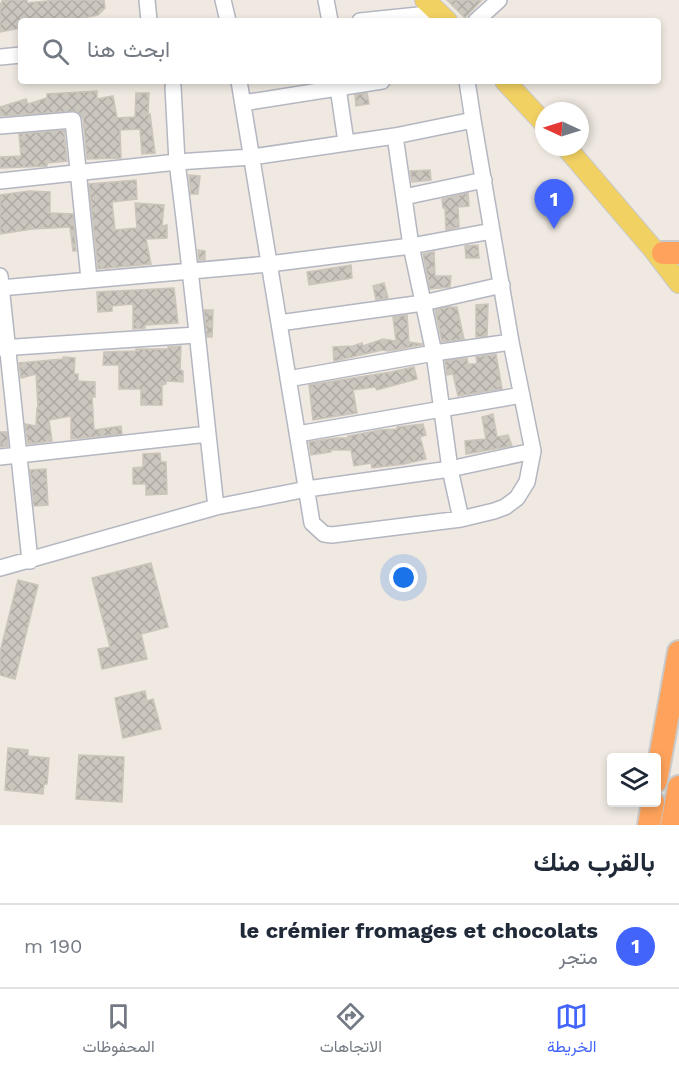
<!DOCTYPE html>
<html lang="ar">
<head>
<meta charset="utf-8">
<style>
	:root { --surface:#fff; --page:#f6f6f7; --text:#1f2937; --muted:#747a83; --line:#e0e1e3; --accent:#4264fb }
	body { margin:0; font-family:"Work Sans",Vazirmatn,sans-serif; background:var(--page); color:var(--text); direction:rtl }
	.controls { position:absolute; right:18px; bottom:18px; display:grid; overflow:hidden; border-radius:6px; box-shadow:0 3px 9px #0003 }
	.controls button { width:54px; height:54px; display:grid; place-items:center; padding:0; border:0; border-bottom:2px solid var(--line); background:var(--surface); color:var(--text); font:30px sans-serif }
	.compass { position:absolute; left:535px; top:102px; width:54px; height:54px; border-radius:50%; background:var(--surface); box-shadow:0 3px 9px #0003; rotate:274deg }
	.you { position:absolute; left:404px; top:578px; width:21px; height:21px; margin:-15px; border:4px solid #fff; border-radius:50%; background:#1a73e8; box-shadow:0 0 0 9px #1a73e833 }
	.badge { display:grid; place-items:center; width:39px; height:39px; border-radius:50%; background:var(--accent); color:#fff; font-size:20px; font-weight:700 }
	.pin { position:absolute; translate:-50% -50px; filter:drop-shadow(0 2px 3px #0008) }
	.pin::after { content:''; position:absolute; top:32px; width:21px; height:18px; background:inherit; clip-path:polygon(0 0,100% 0,50% 100%) }
	.list { margin:0; padding:0; list-style:none }
	h2 { display:flex; justify-content:space-between; align-items:center; height:78px; margin:0; padding:0 24px; font-size:26px }
	h2 small { font-size:20px; font-weight:400; color:var(--muted) }
	.list li { display:grid; grid-template-columns:39px 1fr auto; gap:18px; align-items:center; box-sizing:border-box; height:84px; padding:0 24px; border-top:2px solid var(--line) }
	.list b { display:block; font-size:22px; white-space:nowrap }
	.list p { margin:0; font-size:20px; white-space:nowrap; color:var(--muted) }
	.list em { font-size:20px; font-style:normal; color:var(--muted) }
	.icon { flex:none; width:33px; height:33px; fill:none; stroke:currentColor; stroke-width:2; stroke-linecap:round; stroke-linejoin:round }
	.map { position:relative; flex:none; width:679px; height:825px; overflow:hidden; direction:ltr }
	.search { position:absolute; background:var(--surface); box-shadow:0 3px 9px #0003; left:18px; right:18px; top:18px; height:66px; display:flex; align-items:center; gap:15px; box-sizing:border-box; padding:0 21px; border-radius:6px; color:var(--muted); font-size:22px }
	.sheet { height:162px; background:var(--surface) }
	nav { display:flex; justify-content:space-around; align-items:center; box-sizing:border-box; height:84px; border-top:2px solid var(--line); background:var(--surface); font-size:16px; color:var(--muted) }
	nav a { display:grid; justify-items:center; gap:3px }
	nav .on { color:var(--accent) }
	.map>svg:first-child { display:block }
	.building { fill:url(#building-cross-hatch); stroke:#cbc5ba; stroke-width:1.5 }
	.lines { fill:none; stroke-linecap:round; stroke-linejoin:round }
	.minor-casing { stroke:#b4b7c1; stroke-width:18 }
	.major-casing { stroke:#c9c9c9; stroke-width:22 }
	.highway-casing { stroke:#c9c9c9; stroke-width:26 }
	.minor { stroke:#fff; stroke-width:15 }
	.major { stroke:#f2d163; stroke-width:20 }
	.highway { stroke:#ffa35c; stroke-width:22 }
</style>
</head>
<body>
<div class="map">
<svg width="679" height="825" viewBox="0 0 679 825">
	<defs>
		<pattern id="building-cross-hatch" width="8" height="8" patternUnits="userSpaceOnUse" patternTransform="scale(1.5)"><rect width="8" height="8" fill="#cbc7bf"/><path d="M0 0l8 8M0 8l8-8" fill="none" stroke="#afaba4"/></pattern>
	</defs>
	<rect width="100%" height="100%" fill="#efe9e1"/>
	<path class="building" d="M2 0H27V3L57 0H104L105 8 98 15 88 17V19L72 21V18L21 21V28L0 32V3L2 4Z
		M447 0H482L465 18Z
		M97 91V99L113 96 117 118 135 117 136 93H149L148 115 150 114 155 153 142 154 140 129 120 130 121 158 87 159 83 118 77 111 0 116V107L26 99 28 104 47 98V94Z
		M367 93 369 104 356 106 355 95Z
		M64 130 67 161 47 163V166L0 168V157L21 156 19 134Z
		M430 170 431 180 412 182 410 171Z
		M189 175 200 176 198 194H191Z
		M136 180 137 199 112 202 115 230 137 228 135 203 164 205 162 226 167 225V238L146 239 151 264 98 269 89 184Z
		M29 191 50 192V213L73 214 76 251H73L70 227 32 229 0 234V195Z
		M468 193 469 206 458 207 459 227 446 230 445 208H443L442 199Z
		M478 245 479 258H466L465 246Z
		M198 250 205 251V260H199Z
		M434 252 435 276H451L450 287 430 289 423 254Z
		M351 265 352 278 309 285 307 272Z
		M384 283 388 298 376 300 373 286Z
		M174 288 178 323 145 325V328L133 329V304L112 306V311L98 312 97 292Z
		M488 304 487 336 476 337V305Z
		M448 307H457L464 339 442 342 435 310Z
		M204 310H213L212 337H207Z
		M407 315 409 342 422 344V345L389 351 382 350 334 361 333 347 353 346 362 343 363 346 383 339 396 341 393 317Z
		M181 346 180 370 183 371V382L166 381V384L162 385V405H141V389H119V365H103L104 352 136 351V349H168V347Z
		M496 354 502 389 458 396 453 374 447 375 445 361 467 358 468 364H477L476 357Z
		M63 357 75 358 74 374H78V381L95 382V397H92L94 430 121 426 122 434 71 439V416L49 420 52 441 28 444 25 424 36 426 37 408H38L36 374 21 378 19 363 63 359Z
		M414 367 417 379 377 390 375 387 353 390 357 413 313 420 309 385 391 372Z
		M493 414 497 437 508 435 512 446 466 454 465 441 486 439 482 417Z
		M423 424 426 435 420 437 426 459 404 464 372 468 371 463 354 466 351 450H330L331 452 311 455 309 442 335 438H348V436L380 430 397 429V427Z
		M0 432H7L8 446 0 447Z
		M160 453 161 462H166L167 494 146 495V484H133V468L143 467V454Z
		M46 469 48 505 34 506 30 470Z
		M151 563 168 627 141 634 147 659 102 669 98 649 110 647 92 578Z
		M18 580 38 585 15 679 0 675V652Z
		M145 691 147 701 153 699 161 729 123 738 115 698Z
		M8 748 28 750V756L49 758 47 784H44L43 794 5 790Z
		M79 755 124 757 122 802 76 799Z"/>
	<g class="lines">
		<g class="minor-casing">
			<path id="minor" d="M147 0 149 21
				M223 0 228 21
				M326 0 330 21
				M360 21 438 13
				M476 21 499 0
				M0 57 21 55
				M239 81 312 523 324 534 332 535 461 519 494 511 505 507 517 498 527 482 533 451 511 342 473 120
				M337 81 346 142
				M243 103 382 81
				M0 126 73 120 89 279
				M395 136 411 246 434 353 450 469 461 519
				M0 181 177 162 173 87
				M404 197 484 180
				M0 276 30 561
				M0 288 269 264 411 246 492 231
				M279 323 423 303 502 285
				M0 348 196 335
				M288 379 434 353 511 342
				M298 434 522 395
				M0 457 208 434
				M216 507 307 489 450 469 533 451
				M0 568 216 507C203 392 192 277 177 162L252 157 395 136 473 120 467 81"/>
		</g>
		<g class="major-casing">
			<path id="major" d="M425 0 447 21
				M505 81 544 123
				M566 147 653 249 679 283"/>
		</g>
		<g class="highway-casing">
			<path id="highway" d="M663 253H679
				M656 781 679 652
				M649 825 653 802
				M672 825 679 787"/>
		</g>
		<use href="#minor" class="minor"/>
		<use href="#major" class="major"/>
		<use href="#highway" class="highway"/>
	</g>
</svg>
<div class="controls">
<button><svg class="icon" aria-label="layers" viewBox="0 0 24 24"><path d="M12 4l9 5-9 5-9-5zM3 14l9 5 9-5"/></svg></button>
</div>
<svg class="compass" viewBox="-18 -18 36 36"><path d="M0-13l5 13h-10z" fill="#e53935"/><path d="M0 13l5-13h-10z" fill="#747a83"/></svg>
<div class="you"></div>
<div class="pin badge" style="left:554px;top:229px">1</div>
<div class="search"><svg class="icon" aria-label="search" viewBox="0 0 24 24"><circle cx="10" cy="10" r="6"/><path d="M15 15l6 6"/></svg>ابحث هنا</div>
</div>
<section class="sheet">
<h2>بالقرب منك<small></small></h2>
<ul class="list">
<li><span class="badge">1</span><div><b>le crémier fromages et chocolats</b><p>متجر</p></div><em>190 m</em></li>
</ul>
</section>
<nav>
<a class="on"><svg class="icon" aria-label="map" viewBox="0 0 24 24"><path d="M3 6l6-2 6 2 6-2v14l-6 2-6-2-6 2zM9 4v14M15 6v14"/></svg>الخريطة</a>
<a><svg class="icon" aria-label="directions" viewBox="0 0 24 24"><path d="M12 3l9 9-9 9-9-9zM9 14v-3h6M13 9l2 2-2 2"/></svg>الاتجاهات</a>
<a><svg class="icon" aria-label="saved" viewBox="0 0 24 24"><path d="M7 4h10v16l-5-4-5 4z"/></svg>المحفوظات</a>
</nav>
</body>
</html>
